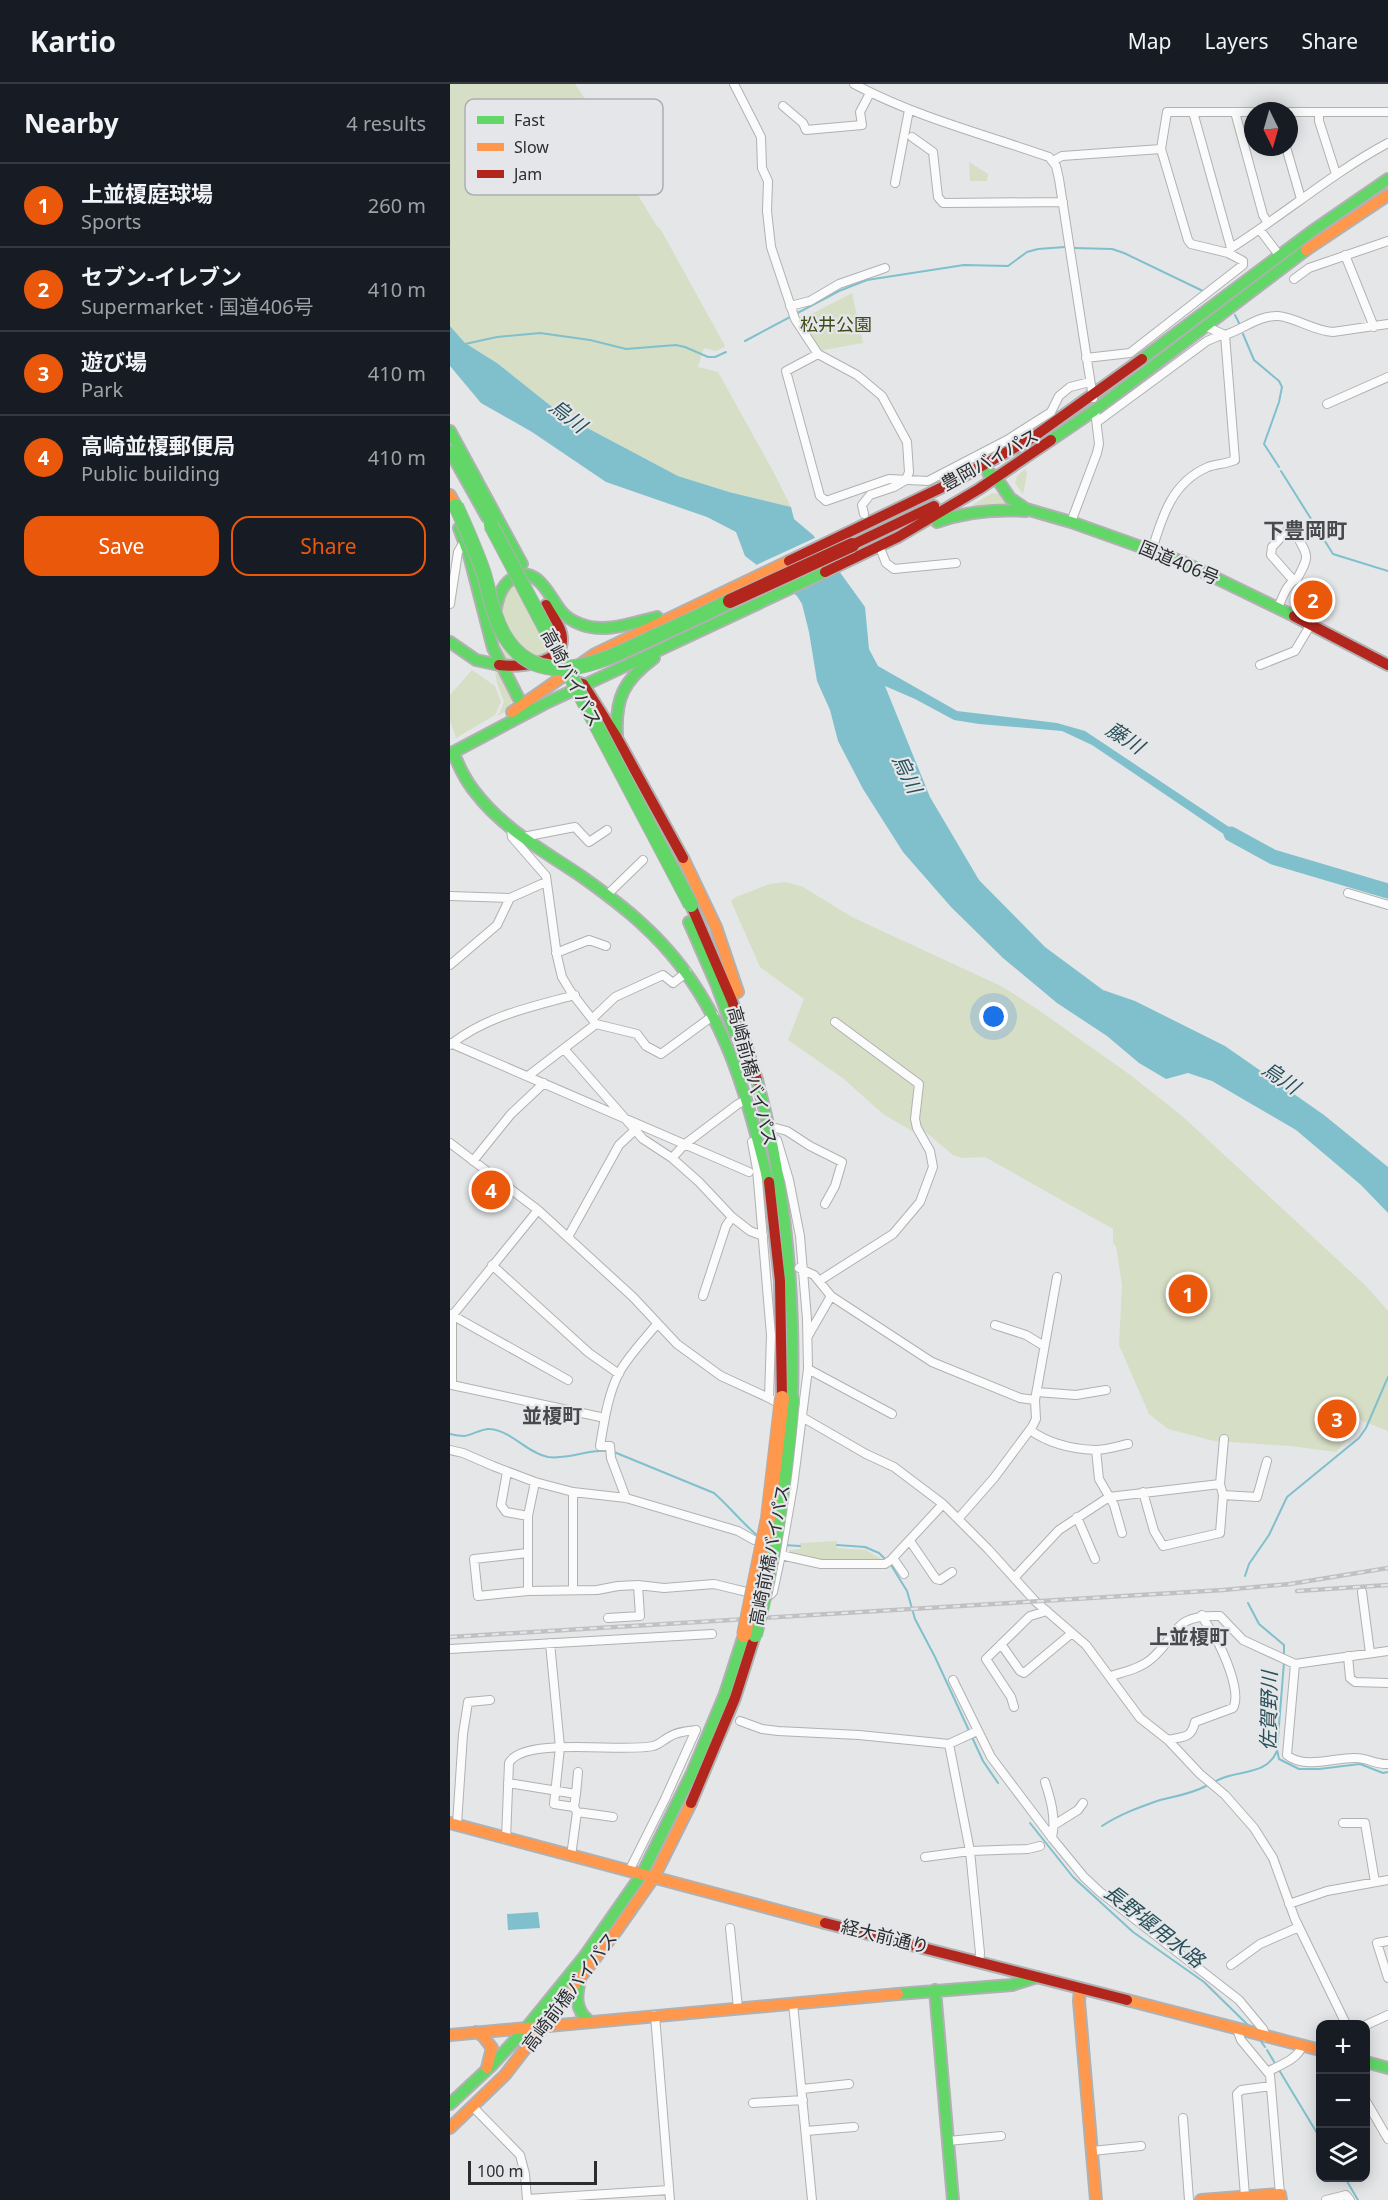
<!DOCTYPE html>
<html lang="en">
<head>
<meta charset="utf-8">
<style>
	:root { --surface:#171b24; --page:#20242c; --text:#f1f3f6; --muted:#9ea1a6; --line:#363941; --accent:#ea580c }
	body { margin:0; font-family:"Noto Sans","Noto Sans JP",sans-serif; background:var(--page); color:var(--text) }
	.controls { position:absolute; right:18px; bottom:18px; display:grid; overflow:hidden; border-radius:12px; box-shadow:0 3px 15px #0003 }
	.controls button { width:54px; height:54px; display:grid; place-items:center; padding:0; border:0; border-bottom:2px solid var(--line); background:var(--surface); color:var(--text); font:30px sans-serif }
	.compass { position:absolute; left:794px; top:18px; width:54px; height:54px; border-radius:50%; background:var(--surface); box-shadow:0 3px 15px #0003; rotate:175deg }
	.scale { position:absolute; left:18px; bottom:15px; width:129px; box-sizing:border-box; padding-left:6px; border:3px solid #2c2d2e; border-top:0; font-size:16px; line-height:21px; white-space:nowrap; color:#2c2d2e; -webkit-text-stroke:4px #e4e6e9; paint-order:stroke }
	.you { position:absolute; left:544px; top:933px; width:21px; height:21px; margin:-15px; border:4px solid #fff; border-radius:50%; background:#1a73e8; box-shadow:0 0 0 9px #1a73e833 }
	.badge { display:grid; place-items:center; width:39px; height:39px; border-radius:50%; background:var(--accent); color:#fff; font-size:20px; font-weight:700 }
	.pin { position:absolute; translate:-50% -50%; border:3px solid #fff; box-shadow:0 2px 6px #0006 }
	.list { margin:0; padding:0; list-style:none }
	h2 { display:flex; justify-content:space-between; align-items:center; height:78px; margin:0; padding:0 24px; font-size:26px }
	h2 small { font-size:20px; font-weight:400; color:var(--muted) }
	.list li { display:grid; grid-template-columns:39px 1fr auto; gap:18px; align-items:center; box-sizing:border-box; height:84px; padding:0 24px; border-top:2px solid var(--line) }
	.list b { display:block; font-size:22px; white-space:nowrap }
	.list p { margin:0; font-size:20px; white-space:nowrap; color:var(--muted) }
	.list em { font-size:20px; font-style:normal; color:var(--muted) }
	.actions { display:flex; gap:12px; padding:18px 24px }
	.actions a { flex:1; padding:14px 0; border:2px solid var(--accent); border-radius:18px; text-align:center; font-size:21px; color:var(--accent) }
	.actions .main { background:var(--accent); color:#fff }
	.icon { flex:none; width:33px; height:33px; fill:none; stroke:currentColor; stroke-width:2; stroke-linecap:round; stroke-linejoin:round }
	.map { position:relative; flex:none; width:938px; height:2116px; overflow:hidden }
	header { display:flex; align-items:center; gap:36px; box-sizing:border-box; height:84px; padding:0 30px; background:var(--surface); border-bottom:2px solid var(--line) }
	header strong { font-size:28px }
	nav { display:flex; gap:33px; margin-inline-start:auto; font-size:21px }
	main { display:flex }
	aside { flex:1; background:var(--surface) }
	.map>svg:first-child { display:block }
	.green { fill:#d7dec6 }
	.water { fill:#80c0cd }
	.pier { fill:#e5e6e8 }
	.lines { fill:none; stroke-linecap:round; stroke-linejoin:round }
	.stream { stroke:#80c0cd; stroke-width:2 }
	.river { stroke:#80c0cd; stroke-width:15 }
	.street-casing { stroke:#b0b1b2; stroke-width:10 }
	.fast-casing { stroke:#b0b1b2; stroke-width:14 }
	.slow-casing { stroke:#b0b1b2; stroke-width:14 }
	.jam-casing { stroke:#b0b1b2; stroke-width:14 }
	.street { stroke:#fbfbfc; stroke-width:8 }
	.fast { stroke:#63d668; stroke-width:10 }
	.slow { stroke:#ff974d; stroke-width:10 }
	.jam { stroke:#b3261e; stroke-width:10 }
	.rail-casing { stroke:#c0c1c2; stroke-width:4.5 }
	.rail { stroke:#e4e6e9; stroke-width:2; stroke-dasharray:7; stroke-linecap:butt }
	.fast-bridge-casing { stroke:#b0b1b2; stroke-width:16; stroke-linecap:butt }
	.slow-bridge-casing { stroke:#b0b1b2; stroke-width:16; stroke-linecap:butt }
	.jam-bridge-casing { stroke:#b0b1b2; stroke-width:16; stroke-linecap:butt }
	.fast-bridge { stroke:#63d668; stroke-width:14 }
	.slow-bridge { stroke:#ff974d; stroke-width:14 }
	.jam-bridge { stroke:#b3261e; stroke-width:14 }
	.labels { text-anchor:middle; stroke-width:4.5; stroke-linejoin:round; paint-order:stroke }
	.park-label { font-size:18px; fill:#404b1a; stroke:#e4e6e9 }
	.street-label { font-size:18px; fill:#2c2d2e; stroke:#e4e6e9 }
	.water-label { font-size:20px; font-style:italic; fill:#275058; stroke:#e4e6e9 }
	.neighbourhood-label { font-size:20px; font-weight:bold; fill:#47494c; stroke:#e4e6e9 }
	.quarter-label { font-size:21px; font-weight:bold; fill:#47494c; stroke:#e4e6e9 }
	.key { fill:#e4e6e9; stroke:#adaeb1; stroke-width:1.5 }
	.key-label { font-size:16px; fill:#2c2d2e }
</style>
</head>
<body>
<header>
<strong>Kartio</strong>
<nav><a>Map</a><a>Layers</a><a>Share</a></nav>
</header>
<main>
<aside>
<h2>Nearby<small>4 results</small></h2>
<ul class="list">
<li><span class="badge">1</span><div><b>上並榎庭球場</b><p>Sports</p></div><em>260 m</em></li>
<li><span class="badge">2</span><div><b>セブン-イレブン</b><p>Supermarket · 国道406号</p></div><em>410 m</em></li>
<li><span class="badge">3</span><div><b>遊び場</b><p>Park</p></div><em>410 m</em></li>
<li><span class="badge">4</span><div><b>高崎並榎郵便局</b><p>Public building</p></div><em>410 m</em></li>
</ul>
<div class="actions"><a class="main">Save</a><a>Share</a></div>
</aside>
<div class="map">
<svg width="938" height="2116" viewBox="0 0 938 2116">
	<rect width="100%" height="100%" fill="#e5e6e8"/>
	<path class="green" d="M0 0H125L135 15 124 22 167 76 206 141 211 146 274 260 275 263 266 267 254 264 248 283 268 288 323 387 341 423 279 408 228 392 111 330 47 279 15 259 0 242Z
		M519 78 538 90 537 97H520Z
		M402 209 413 259 368 267 350 236Z
		M575 385 577 390 573 410 565 399 567 392Z
		M542 409 550 410 559 422H521Z
		M66 496 105 563 91 573 55 576 46 554 45 546 51 516Z
		M22 586 45 602 51 618 45 631 6 654 0 637V611Z
		M45 588 49 590 62 616 59 625 48 632 54 618 47 599Z
		M336 798 353 803 402 833 553 903 587 925 679 990 731 1031 916 1202 938 1227V1347L910 1336 904 1349 886 1368 841 1362 764 1357 718 1345 699 1330 669 1261 672 1201 666 1162 663 1159V1145L535 1073 512 1074 503 1071 472 1045 462 1047 433 1030 394 995 338 956 354 915 310 883 281 817 286 813 320 800Z
		M387 1457V1464L416 1466 433 1476 375 1478 339 1471V1466L350 1465V1459Z"/>
	<path class="water" d="M0 242 15 259 47 279 111 330 228 392 279 408 341 423 344 435 363 451 415 523 419 565 428 582 507 627 607 639 635 647 794 753 798 760 778 753 642 661 612 647 529 640 504 636 465 615 435 602 480 713 529 796 595 863 653 906 685 917 775 962 874 1031 938 1083V1129L911 1101 846 1046 762 997 738 989 716 995 689 979 657 952 607 919 553 874 501 823 453 768 413 705 388 657 380 626 367 597 359 548 352 520 347 512 295 472 286 448 257 433 156 398 82 348 31 319 0 282Z
		M88 1828 90 1844 58 1846 57 1830Z"/>
	<path class="pier" d="M367 453 377 467 316 492 304 482Z"/>
	<g class="lines">
		<path class="stream" d="M624 164 662 165 674 169 755 208
			M785 231 790 241
			M793 250 804 276 829 297 832 303 829 318 814 360 829 383
			M295 257 389 207 417 196 514 181 558 182 577 168 588 165 615 163
			M15 260 47 253 90 249 140 256 176 265 226 261 235 263 258 273H265L276 268
			M831 387 883 470 938 487
			M0 1350C4 1351 9 1352 14 1352 23 1351 32 1344 40 1345 62 1347 77 1369 98 1373 119 1376 138 1365 158 1367
			M164 1368 264 1409C280 1423 292 1439 309 1453
			M334 1461 350 1462
			M387 1461 415 1463 429 1469 441 1481 457 1507 465 1535 485 1573 533 1677 548 1699
			M795 1492 799 1480 819 1451 837 1413 909 1354 916 1344 938 1293
			M798 1519 809 1540 834 1561V1572
			M834 1578 827 1666 829 1675 849 1685H869L910 1680 933 1689 938 1688
			M766 1697C787 1685 816 1693 827 1667
			M580 1739 623 1793 683 1848 754 1898 801 1944
			M652 1742C670 1730 690 1723 710 1716 726 1712 741 1710 756 1702
			M810 1956 815 1963
			M817 1966 870 2054
			M895 2094 908 2116"/>
		<path class="river" d="M781 750 823 773 938 807"/>
		<g class="street-casing">
			<path id="street" d="M284 0 311 53 312 84 318 97 317 127 321 163 345 235 368 270 407 291 432 312 457 358 459 388 456 396 444 403 420 411 412 421 414 430
				M404 0C466 33 533 50 599 73L606 82 609 95 643 314
				M333 22 353 39 356 46 412 41 410 28 420 9
				M743 28 781 164
				M785 28 813 131 818 139
				M803 28H717L711 65 738 156 741 160 778 169 781 164C835 130 882 89 938 59
				M839 28H938
				M869 28V37L886 90
				M462 53 483 68 488 113 493 119 613 118
				M836 63 851 115
				M603 77 612 72 711 65
				M445 99 459 26
				M810 146 829 171
				M895 171 924 243
				M844 195 859 184 938 157
				M340 222 360 217 389 200 435 184
				M755 242 775 251C792 246 809 231 828 232 845 233 863 247 883 248L938 240
				M368 270 336 287 370 412 376 417 439 395 478 397 557 356 601 328 609 312 620 303 640 298
				M636 274 680 269 793 181V177L778 169
				M877 320 938 293
				M647 338 757 257 771 251
				M621 438 647 369 649 360 645 326
				M702 466C712 433 722 398 758 383 766 380 776 380 785 376L775 251
				M432 469 436 479 444 485 506 479
				M0 520 8 468 15 456
				M828 523C833 513 837 499 847 495 860 471 859 473 845 449L837 447 822 463 821 471 843 496
				M810 581 845 567 861 540
				M61 744 62 753 96 792 107 872 112 893 121 908 146 940 187 950 196 962 211 970 264 931
				M73 753 125 743 139 758 157 746
				M898 809 938 821
				M157 811 193 776
				M0 812 60 814
				M106 869 139 856 156 862
				M0 881 47 841 60 814 96 798
				M142 935 165 913 213 891 223 899 237 888
				M0 959 299 1088
				M0 961C36 932 81 923 125 911
				M115 966 193 1055 222 1074 249 1098 282 1133 300 1147 313 1152
				M78 992 146 940
				M318 1042 337 1047 360 1062 392 1078 385 1102 375 1120
				M327 1056 339 1096 350 1152 357 1235 358 1285 343 1402 331 1471 371 1480H435L441 1476 493 1420
				M302 1058 307 1085 321 1251 319 1314
				M0 1059 88 1126 183 1213 227 1260 271 1292 319 1314 416 1370 444 1383 493 1420 538 1465 585 1517 636 1561 690 1634 718 1656 750 1690 775 1711 804 1744 823 1774 845 1835 896 1940
				M222 1074 235 1060 288 1020 296 1016 297 1020
				M23 1077 61 1030 94 999
				M88 1126 2 1232V1301L155 1334
				M118 1153 169 1061 185 1046
				M42 1181 139 1269 169 1290
				M349 1184 364 1191 381 1212 358 1252
				M369 1197 443 1150 470 1118 483 1083 480 1067 467 1044 465 1035 469 1000 385 938
				M253 1212 276 1142 282 1133
				M381 1212 482 1278 570 1314 585 1316
				M0 1230 118 1296
				M545 1241 576 1251 594 1262
				M358 1285 442 1330
				M587 1308 626 1311 656 1306
				M580 1346C598 1359 622 1365 645 1366 655 1366 668 1362 678 1360
				M0 1366 13 1369 43 1382 85 1398 123 1408 176 1414 288 1447 304 1456
				M646 1366 649 1395 664 1421 672 1449
				M57 1388 51 1421 56 1428 78 1432
				M693 1408 704 1447 713 1462 770 1449 773 1411 770 1400 774 1355
				M773 1411 807 1413 817 1377
				M176 1414 161 1374 160 1362H150C154 1338 158 1310 169 1289 179 1271 194 1256 207 1240
				M627 1433 645 1475
				M508 1435 544 1394 582 1343 586 1335 585 1316 607 1193
				M460 1457 486 1495 490 1496 502 1488
				M77 1469 24 1475 28 1512 78 1507 147 1506 168 1502 188 1501 214 1504 264 1500 318 1513 323 1508 331 1471
				M443 1474 454 1490
				M564 1494 609 1446 659 1413 770 1400
				M123 1505V1408
				M78 1507V1432L85 1398
				M912 1508 920 1569
				M158 1534 190 1532 188 1501
				M100 1559 110 1663 104 1720 124 1723 127 1728 121 1772
				M551 1560 570 1587 574 1589 622 1549
				M0 1565 262 1550
				M898 1572 900 1594 905 1598 938 1599
				M845 1580 938 1567
				M661 1592C673 1588 689 1585 700 1576 730 1551 721 1530 770 1532L793 1556 845 1580 837 1671C855 1686 885 1673 906 1674 917 1674 927 1681 938 1680
				M503 1596 541 1673 602 1754 634 1793 650 1808 789 1916 813 1945 816 1953
				M564 1623 561 1613 536 1575 580 1532 597 1527
				M290 1637 312 1645 328 1647 409 1651 499 1660 527 1647
				M718 1656C734 1652 741 1655 745 1638L783 1624C792 1608 773 1567 764 1551 760 1544 755 1539 752 1531
				M499 1660 520 1767 530 1869 529 1878
				M595 1698C601 1716 606 1734 602 1754
				M58 1699 126 1710 124 1723
				M126 1710 128 1688
				M127 1728 163 1733
				M893 1739H915L925 1798
				M7 1740 13 1650 18 1618 40 1616
				M604 1741 628 1726 633 1719
				M56 1755 59 1679C73 1652 173 1669 203 1662 209 1661 213 1656 219 1653 226 1648 237 1647 246 1646
				M475 1773 520 1767 578 1765 590 1762
				M179 1787 215 1715 246 1646
				M839 1820 877 1807 938 1796
				M280 1844 288 1924
				M938 1857 927 1859 938 1894
				M781 1881 810 1860 849 1843
				M343 1919 362 2116
				M205 1931 220 2116
				M916 1941 938 1931
				M787 1945 791 1956 820 1991 830 2110
				M819 1987C830 1981 848 1975 852 1962
				M352 2005 399 2000
				M916 2017 938 2055
				M303 2019 353 2016
				M23 2023 70 2071 75 2090 77 2116
				M733 2034 739 2116
				M356 2047 404 2043
				M498 2057 551 2052
				M642 2067 691 2062
				M795 2112 787 2010 791 2006 821 2002
				M77 2115 219 2106
				M876 2116 896 2111 900 2116"/>
		</g>
		<g class="fast-casing">
			<path id="fast" d="M692 275 861 148 938 95
				M0 347 72 480
				M601 356 645 326 856 166
				M0 367 37 433
				M538 389 545 392 560 414 576 425 621 438 733 478 844 532
				M487 438C516 427 545 425 576 427
				M9 444 19 471 43 564 72 621H79
				M44 535C46 521 49 502 63 494 87 480 99 512 111 527 116 533 122 537 130 540 155 550 182 539 207 533
				M0 558 26 576 49 581
				M167 651C165 614 174 596 204 574
				M3 668C9 682 15 696 25 708 52 744 94 767 131 792 152 807 173 822 192 840 272 912 295 1004 320 1105
				M0 670 94 620 375 488
				M239 838 267 902 284 948
				M307 996C336 1101 345 1207 342 1316
				M130 1896C126 1912 125 1926 139 1937
				M485 1906 503 2116
				M448 1910 562 1901 587 1893
				M916 1978 938 1984
				M0 2020 42 1981 78 1942 134 1873 192 1790 242 1689 275 1610 294 1551"/>
		</g>
		<g class="slow-casing">
			<path id="slow" d="M856 166 938 111
				M0 411 6 422
				M62 628 145 570 339 477
				M233 774 266 843 288 908
				M0 1739 375 1839
				M630 1904 629 1917 646 2116
				M677 1916 870 1966
				M26 1948 33 1952 42 1964 37 1984
				M0 1951 448 1910
				M0 2044 55 1991 167 1846 204 1793 241 1719
				M751 2116 830 2110 831 2116"/>
		</g>
		<g class="jam-casing">
			<path id="jam" d="M402 461 484 422
				M339 477 501 399 582 354 692 275
				M375 488 448 453 529 405 601 356
				M844 532 938 581
				M49 581C67 583 113 581 112 555 112 543 101 531 96 521
				M126 598 133 600 167 654 233 774
				M241 821 282 917 307 996
				M319 1098 330 1197 332 1314
				M241 1719 285 1614 305 1551
				M375 1839 677 1916"/>
		</g>
		<use href="#street" class="street"/>
		<use href="#fast" class="fast"/>
		<use href="#slow" class="slow"/>
		<use href="#jam" class="jam"/>
		<g class="rail-casing">
			<path id="rail" d="M847 1507 938 1501
				M0 1553 773 1506 840 1500 938 1484"/>
		</g>
		<use href="#rail" class="rail"/>
		<g class="fast-bridge-casing">
			<path id="fast-bridge" d="M6 422C16 444 26 466 34 490 40 511 43 532 54 551 89 611 155 576 201 554 228 542 254 530 280 517
				M41 441 241 821
				M305 1551C325 1474 335 1396 342 1316"/>
		</g>
		<g class="slow-bridge-casing">
			<path id="slow-bridge" d="M294 1551 318 1434 332 1314"/>
		</g>
		<g class="jam-bridge-casing">
			<path id="jam-bridge" d="M280 517 402 461"/>
		</g>
		<use href="#fast-bridge" class="fast-bridge"/>
		<use href="#slow-bridge" class="slow-bridge"/>
		<use href="#jam-bridge" class="jam-bridge"/>
	</g>
	<g class="labels">
		<g class="park-label">
			<text x="386" y="247">松井公園</text>
		</g>
		<g class="street-label">
			<text transform="translate(540 376) rotate(-29)" y="6">豊岡バイパス</text>
			<text transform="translate(729 479) rotate(23)" y="6">国道406号</text>
			<text transform="translate(121 594) rotate(62)" y="6">高崎バイパス</text>
			<text transform="translate(302 992) rotate(75)" y="6">高崎前橋バイパス</text>
			<text transform="translate(320 1471) rotate(-79)" y="6">高崎前橋バイパス</text>
			<text transform="translate(435 1853) rotate(14)" y="6">経大前通り</text>
			<text transform="translate(120 1908) rotate(-53)" y="6">高崎前橋バイパス</text>
		</g>
		<g class="water-label">
			<text transform="translate(118 332) rotate(38)" y="7">烏川</text>
			<text transform="translate(675 654) rotate(33)" y="7">藤川</text>
			<text transform="translate(457 690) rotate(64)" y="7">烏川</text>
			<text transform="translate(831 994) rotate(34)" y="7">烏川</text>
			<text transform="translate(819 1627) rotate(-89)" y="7">佐賀野川</text>
			<text transform="translate(704 1842) rotate(38)" y="7">長野堰用水路</text>
		</g>
		<g class="neighbourhood-label">
			<text x="102" y="1339">並榎町</text>
			<text x="739" y="1560">上並榎町</text>
		</g>
		<g class="quarter-label">
			<text x="855" y="454">下豊岡町</text>
		</g>
	</g>
	<rect x="15" y="15" width="198" height="96" rx="9" class="key"/>
	<rect x="27" y="32" width="27" height="8" fill="#63d668"/>
	<rect x="27" y="59" width="27" height="8" fill="#ff974d"/>
	<rect x="27" y="86" width="27" height="8" fill="#b3261e"/>
	<g class="key-label">
		<text x="64" y="42">Fast</text>
		<text x="64" y="69">Slow</text>
		<text x="64" y="96">Jam</text>
	</g>
</svg>
<div class="controls">
<button>+</button>
<button>−</button>
<button><svg class="icon" aria-label="layers" viewBox="0 0 24 24"><path d="M12 4l9 5-9 5-9-5zM3 14l9 5 9-5"/></svg></button>
</div>
<svg class="compass" viewBox="-18 -18 36 36"><path d="M0-13l5 13h-10z" fill="#e53935"/><path d="M0 13l5-13h-10z" fill="#9ea1a6"/></svg>
<div class="scale">100 m</div>
<div class="you"></div>
<div class="pin badge" style="left:738px;top:1210px">1</div>
<div class="pin badge" style="left:863px;top:516px">2</div>
<div class="pin badge" style="left:887px;top:1335px">3</div>
<div class="pin badge" style="left:41px;top:1106px">4</div>
</div>
</main>
</body>
</html>
